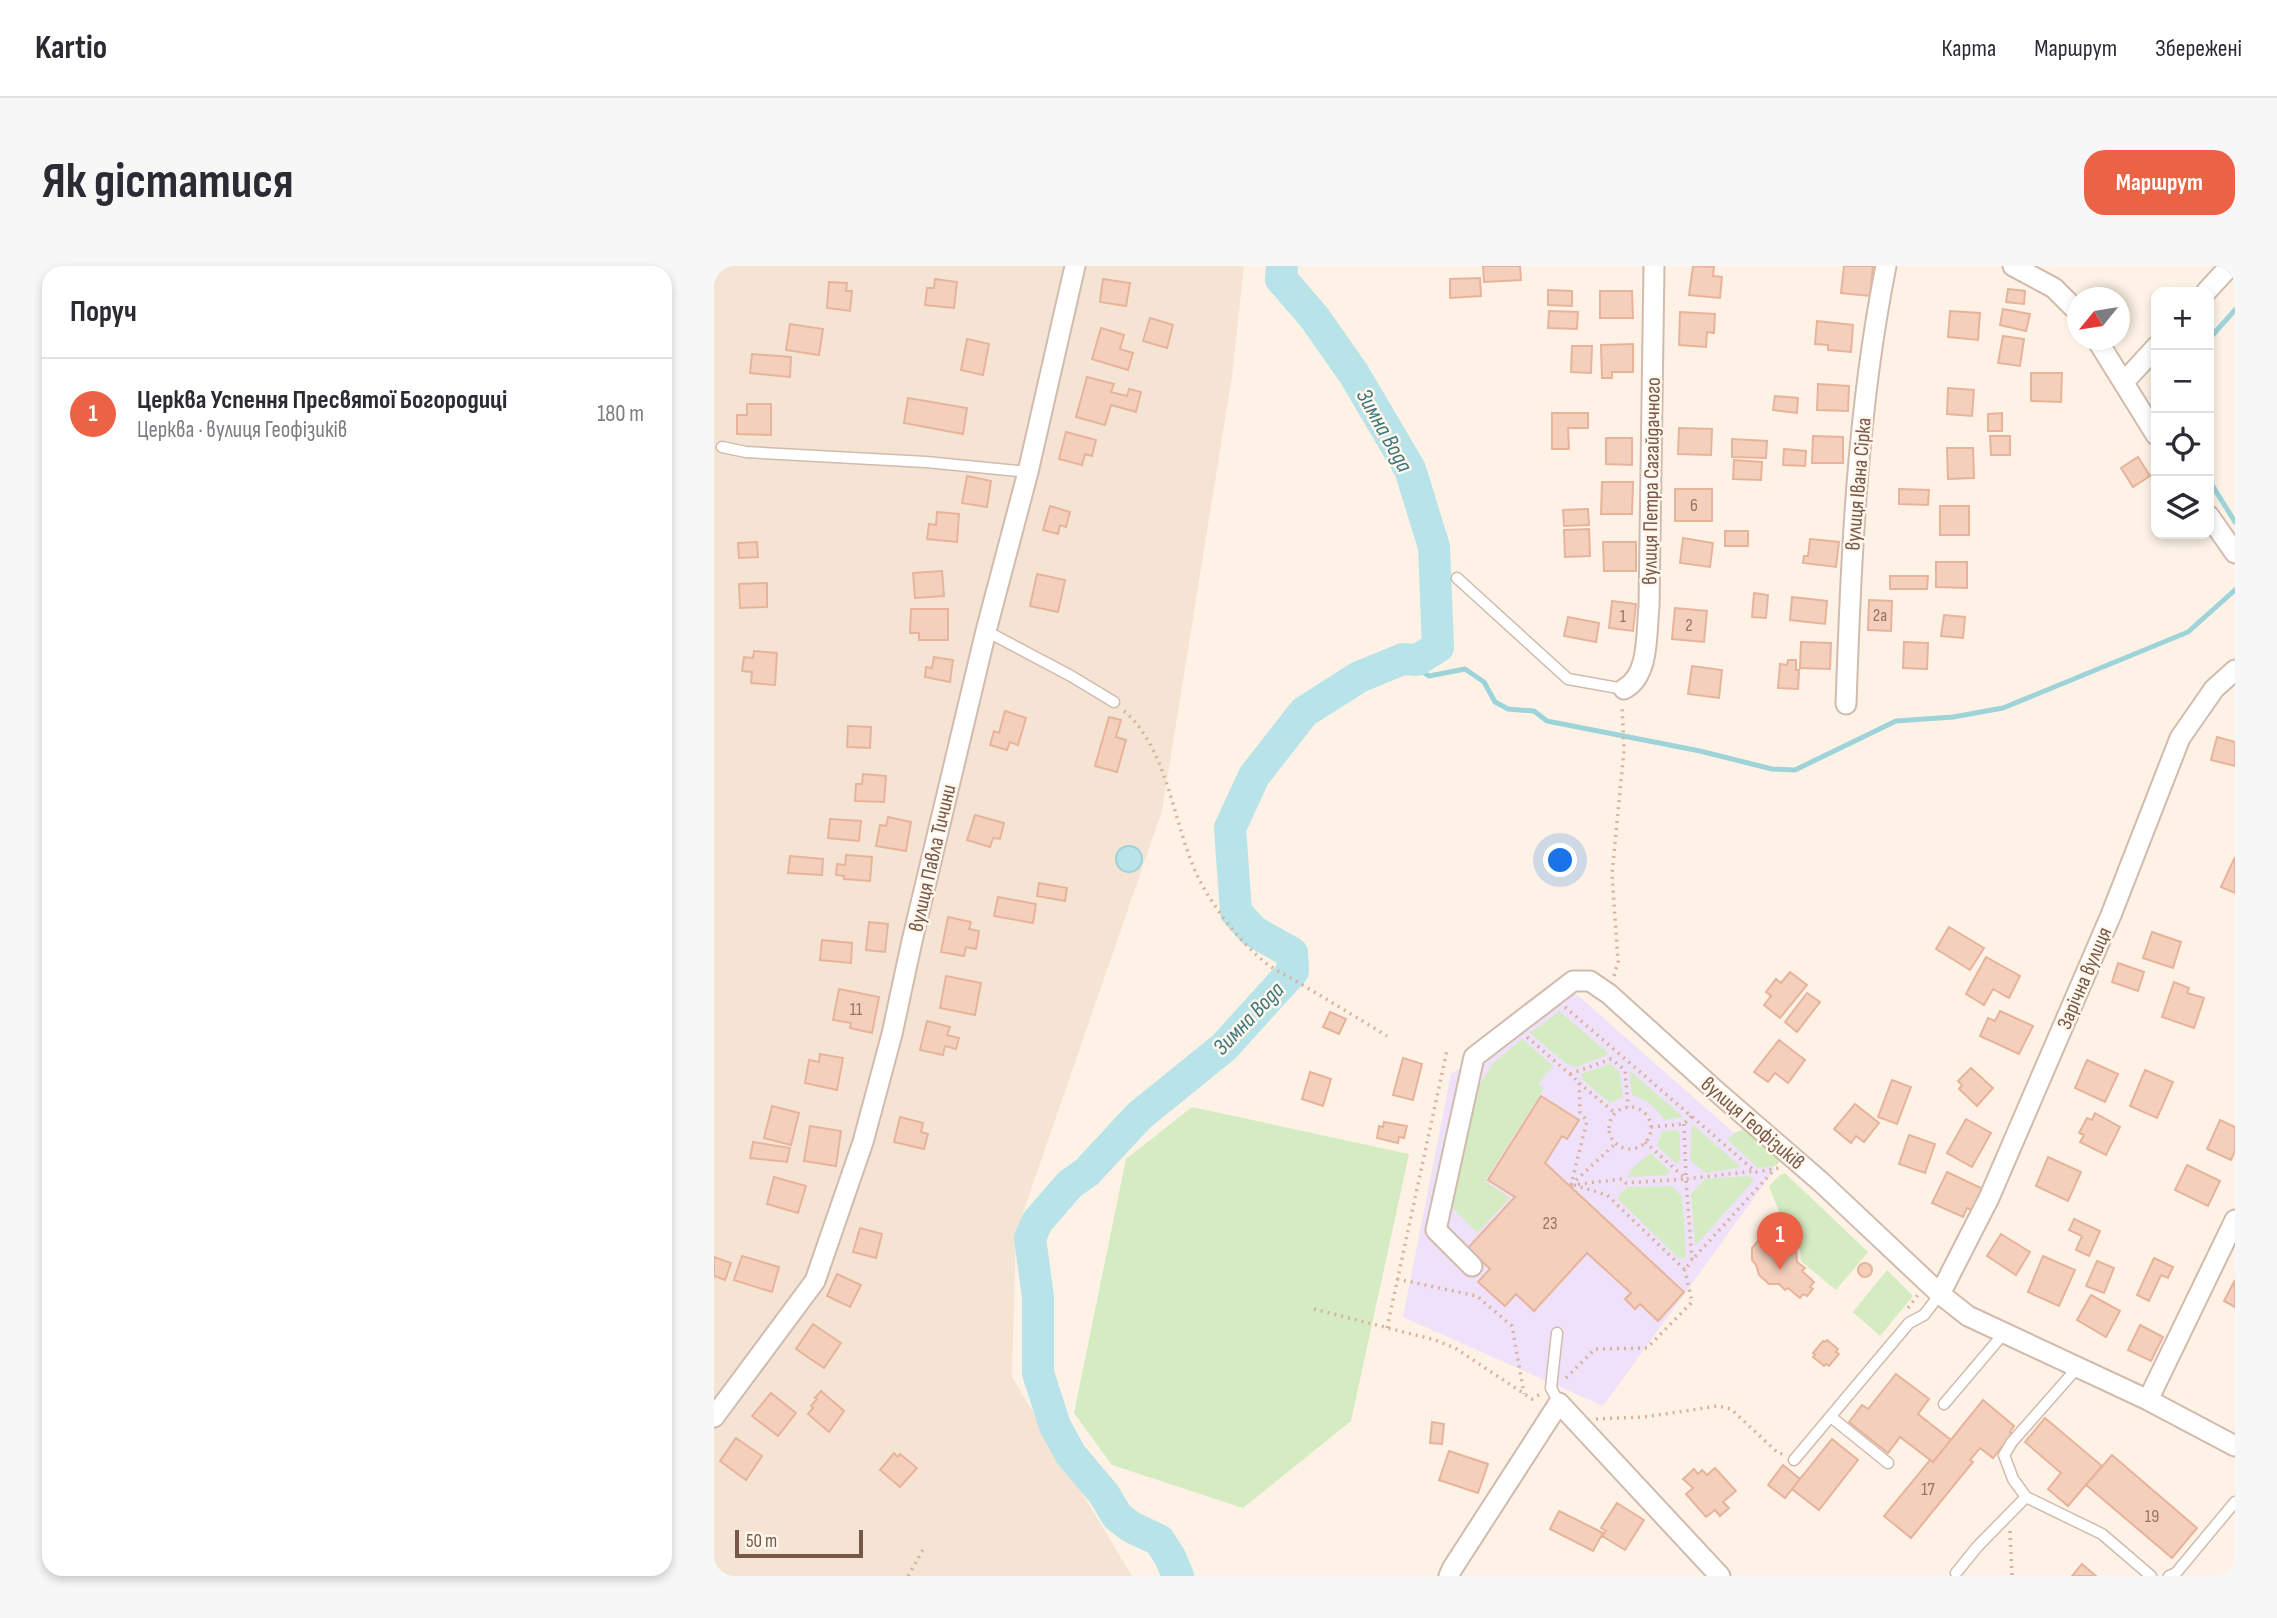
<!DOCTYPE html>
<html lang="uk">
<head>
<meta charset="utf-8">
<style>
	:root { --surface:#fff; --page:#f7f7f7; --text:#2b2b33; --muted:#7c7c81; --line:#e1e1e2; --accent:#eb6245 }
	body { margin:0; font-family:"Sofia Sans Condensed",sans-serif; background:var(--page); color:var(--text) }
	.controls { position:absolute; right:21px; top:21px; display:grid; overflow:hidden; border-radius:14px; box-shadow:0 4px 10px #0003 }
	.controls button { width:63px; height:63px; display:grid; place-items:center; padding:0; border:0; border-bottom:2px solid var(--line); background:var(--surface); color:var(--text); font:35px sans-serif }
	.compass { position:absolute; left:1353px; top:21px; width:63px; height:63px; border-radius:50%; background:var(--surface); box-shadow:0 4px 10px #0003; rotate:240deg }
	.scale { position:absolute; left:21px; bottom:18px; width:128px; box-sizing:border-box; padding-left:7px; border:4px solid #775749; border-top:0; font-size:19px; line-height:24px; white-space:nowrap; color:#775749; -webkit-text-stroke:5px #fff6ec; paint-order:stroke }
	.you { position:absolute; left:847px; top:595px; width:24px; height:24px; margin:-18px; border:5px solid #fff; border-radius:50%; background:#1a73e8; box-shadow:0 0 0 10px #1a73e833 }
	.badge { display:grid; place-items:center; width:46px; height:46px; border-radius:50%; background:var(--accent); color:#fff; font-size:23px; font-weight:700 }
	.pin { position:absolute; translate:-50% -58px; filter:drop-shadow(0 2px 4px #0008) }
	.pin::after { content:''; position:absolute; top:37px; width:24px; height:21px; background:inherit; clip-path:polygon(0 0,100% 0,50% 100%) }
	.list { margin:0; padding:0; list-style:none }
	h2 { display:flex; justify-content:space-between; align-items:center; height:91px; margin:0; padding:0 28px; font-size:30px }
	h2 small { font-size:23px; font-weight:400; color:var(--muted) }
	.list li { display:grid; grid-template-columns:46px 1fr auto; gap:21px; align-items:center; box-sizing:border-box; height:112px; padding:0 28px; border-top:2px solid var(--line) }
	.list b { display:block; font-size:26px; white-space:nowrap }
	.list p { margin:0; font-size:23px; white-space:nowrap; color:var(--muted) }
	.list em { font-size:23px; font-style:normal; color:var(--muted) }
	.icon { flex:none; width:38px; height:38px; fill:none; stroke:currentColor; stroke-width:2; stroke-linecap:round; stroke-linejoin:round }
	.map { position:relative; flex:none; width:1521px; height:1310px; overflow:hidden; border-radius:21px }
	header { display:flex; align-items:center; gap:42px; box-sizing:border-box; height:98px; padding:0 35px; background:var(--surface); border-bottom:2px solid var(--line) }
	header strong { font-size:33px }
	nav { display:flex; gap:38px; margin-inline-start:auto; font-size:24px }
	.intro { display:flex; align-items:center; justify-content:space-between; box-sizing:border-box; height:168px; padding:0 42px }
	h1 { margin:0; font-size:49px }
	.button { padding:18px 32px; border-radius:21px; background:var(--accent); color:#fff; font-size:24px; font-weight:700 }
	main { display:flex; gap:42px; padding:0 42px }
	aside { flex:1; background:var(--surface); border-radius:21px; box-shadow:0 4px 10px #0003 }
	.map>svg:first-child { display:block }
	.residential { fill:#f5e4d3 }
	.education { fill:#efe1f9 }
	.green { fill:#d5ebc2 }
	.water { fill:#b8e3e8; stroke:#9ed3da; stroke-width:2 }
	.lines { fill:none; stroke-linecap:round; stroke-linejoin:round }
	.stream { stroke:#9ed3da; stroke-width:5 }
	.river { stroke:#b8e3e8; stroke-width:32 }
	.building { fill:#f4cfbb; stroke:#e7b49b; stroke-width:2 }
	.service-casing { stroke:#d1bbad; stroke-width:13 }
	.minor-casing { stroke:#d1bbad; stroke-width:23 }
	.path { stroke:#d9b29e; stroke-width:3.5; stroke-dasharray:2 5; stroke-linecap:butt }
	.service { stroke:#fff; stroke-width:10 }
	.minor { stroke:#fff; stroke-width:19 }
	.labels { text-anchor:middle; stroke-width:5; stroke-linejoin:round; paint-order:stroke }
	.number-label { font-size:18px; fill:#967566 }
	.street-label { font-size:21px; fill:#775749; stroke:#fff6ec }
	.water-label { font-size:23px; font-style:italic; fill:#3c767d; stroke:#fff6ec }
</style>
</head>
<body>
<header>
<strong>Kartio</strong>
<nav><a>Карта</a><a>Маршрут</a><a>Збережені</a></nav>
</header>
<div class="intro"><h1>Як дістатися</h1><a class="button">Маршрут</a></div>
<main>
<aside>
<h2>Поруч<small></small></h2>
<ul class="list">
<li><span class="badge">1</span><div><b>Церква Успення Пресвятої Богородиці</b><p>Церква · вулиця Геофізиків</p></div><em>180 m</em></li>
</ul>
</aside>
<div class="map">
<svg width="1521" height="1310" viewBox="0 0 1521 1310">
	<rect width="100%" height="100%" fill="#fdf2e5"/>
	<path class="residential" d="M0 0H530L518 110 448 545 302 967 298 1111 418 1310H0Z"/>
	<path class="education" d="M861 727 1061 903 889 1140 689 1051 737 808Z"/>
	<path class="green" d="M845 745 895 788 862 801 853 798 816 767Z
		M808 773 839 800 824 818 830 822 827 827 771 915 796 932 763 967 734 937 761 817H767L779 797Z
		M896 798 905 805 909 831 896 837 868 813 867 808Z
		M915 804 969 851 950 854C942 841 933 833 918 829Z
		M478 841 695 888 637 1155 529 1242 398 1199 360 1147 412 893Z
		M978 858 1027 901 992 907 976 894Z
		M963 864 966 868V894L963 898 943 880 948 865Z
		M1030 864 1037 867 1067 894 1062 900 1044 902 1013 873 1024 865Z
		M937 887 956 905 953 909 914 911 917 903Z
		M1071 907 1154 986 1122 1024 1087 995 1086 983 1077 976 1055 920 1066 909Z
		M1035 910 1040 914 981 980 977 928 991 913Z
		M958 920 968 931 972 991 966 993 903 932 913 921Z
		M1173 1004 1199 1030 1166 1070 1139 1046Z"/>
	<path class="water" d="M402 593a13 13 0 1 1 26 0a13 13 0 1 1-26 0Z"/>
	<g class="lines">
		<path class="stream" d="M1495 73 1521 44
			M1495 214 1521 256
			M689 393 715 410 751 403 770 416 781 436 794 443 820 445 833 455 986 485 1058 503 1081 504 1182 455 1239 451 1289 442 1474 366 1521 324"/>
		<path class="river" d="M464 1310 456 1291 445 1274 417 1261 403 1250 390 1228 357 1189 341 1160 324 1107V1031L316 972 323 956 356 918 373 906 425 850 510 781 579 705 578 687 539 665 522 646 516 562 540 510 590 446 645 411 689 393 703 394 724 381 720 281 696 203 640 108 600 51 567 13 568 0"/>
	</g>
	<path class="building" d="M769 0H806L807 14 770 16Z
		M979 0 1000 1 999 10 1008 11 1006 32 975 29Z
		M1130 0H1159L1156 30 1127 27Z
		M766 12 767 30 736 32V13Z
		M221 13 243 16 240 42 211 39 213 22H220Z
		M389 13 416 17 412 40 386 36Z
		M115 16 133 17 132 25H138L136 45 113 42Z
		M1294 23 1311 25 1310 38 1292 36Z
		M834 24 858 25V40L834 39Z
		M886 25H918L919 52H886Z
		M1289 43 1316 48 1312 65 1286 59Z
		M835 45 864 46 863 63 834 62Z
		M1236 45 1266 47 1264 74 1234 71Z
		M966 46 1001 48 1000 67 993 66 992 81 965 79Z
		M436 52 459 59 453 82 429 75Z
		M1103 55 1139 59 1137 86 1114 84V79L1101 78Z
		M76 58 109 63 105 89 72 84Z
		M387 62 410 69 406 83 419 87 414 104 378 93Z
		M1289 70 1310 73 1306 100 1284 97Z
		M253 73 275 78 269 109 247 104Z
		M919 78V106H898V112H888L887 79Z
		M858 80H878L877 107 857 106Z
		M38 88 77 91 76 111 36 107Z
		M1317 107H1348L1347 136 1317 135Z
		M373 111 400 118 397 126 413 130 415 123 427 126 422 146 397 139 391 159 362 151Z
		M1104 118 1135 120 1134 145 1103 144Z
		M1234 122 1260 124 1258 150 1233 148Z
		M1061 130 1084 132 1083 147 1059 144Z
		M194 132 253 142 249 168 190 157Z
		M33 138H57V169L23 168V149H33Z
		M838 147H874V162H854L855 183H838Z
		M1288 147V165H1274V148Z
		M965 162 998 163 997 189 964 188Z
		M352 166 382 174 378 190 371 188 368 199 345 193Z
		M1099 170 1129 171V197H1098Z
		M1276 170H1296V189H1277Z
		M892 172H918V199L892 198Z
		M1018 173 1053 175 1052 192 1018 191Z
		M1233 182H1259L1260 212 1234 213Z
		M1070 183 1092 185 1091 200 1069 199Z
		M1424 191 1436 210 1419 221 1407 202Z
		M1020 194 1048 196 1047 214 1019 213Z
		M253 210 277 215 273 241 248 237Z
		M888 216H919L918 248H887Z
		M961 223H998V255H961Z
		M1185 223 1215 224 1214 239 1185 238Z
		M336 240 356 246 352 261 346 259 344 268 329 264Z
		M1226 240H1255V269H1226Z
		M874 243 875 259 850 260 849 244Z
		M223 246 245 248 243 276 213 273 215 258 222 259Z
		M875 263 876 290 851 291 850 264Z
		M1011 265H1034V280H1011Z
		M969 272 999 277 996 301 966 297Z
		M1096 273 1125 276 1122 301 1089 297 1090 290H1094Z
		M43 276 44 291 25 292 24 277Z
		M889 276H922V305H890Z
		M1222 296H1253V322L1222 321Z
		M228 305 230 330 201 332 199 307Z
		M323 308 351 314 344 346 316 340Z
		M1176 310H1214L1213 323H1176Z
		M53 317V341L26 342 25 318Z
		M1040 327 1054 329 1052 352 1038 351Z
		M1078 331 1113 335 1111 358 1076 354Z
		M1155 334 1178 335 1177 365 1154 364Z
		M898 335 922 338 919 365 895 362Z
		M961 342 993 345 990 376 958 373Z
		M197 343H234V374H205V367H196Z
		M1230 349 1251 351 1249 372 1227 370Z
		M854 351 885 357 882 376 850 370Z
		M1087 376 1117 377 1116 403 1086 402Z
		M1190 376 1214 377 1213 403 1189 402Z
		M40 385 63 387 61 419 37 417 38 406 28 405 30 391 39 392Z
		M220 391 239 394 236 416 211 411 212 401 218 402Z
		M1074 394H1082V404H1085L1084 423 1064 422 1066 398 1073 399Z
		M978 400 1008 404 1005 432 974 428Z
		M291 445 312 452 304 479 296 476 293 484 276 479 280 465 285 467Z
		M395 451 407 454 402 471 412 474 403 506 381 500Z
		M134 460 157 461 156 482 133 481Z
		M1503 471 1521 476V500L1497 494Z
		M149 508 172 510 170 536 141 535 142 518H148Z
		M261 549 290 557 286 573 279 572 276 581 253 574Z
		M174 551 197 556 192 585 162 580 166 559 172 560Z
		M116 553 147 555 145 575 114 572Z
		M132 589 158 591 156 615 130 613V610L122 609 123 598 131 599Z
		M76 590 109 593 108 609 74 607Z
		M1521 591V627L1507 621Z
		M325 617 353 622 351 635 323 630Z
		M284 631 322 638 319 657 280 650Z
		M234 651 257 656 255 663 265 665 262 683 252 681 250 690 227 686Z
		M155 656 174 658 171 686 152 684Z
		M1235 661 1270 682 1256 704 1222 683Z
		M1438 666 1467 676 1459 702 1429 692Z
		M108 674 138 677 137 697 106 694Z
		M1272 691 1306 710 1295 732 1279 723 1270 739 1252 728Z
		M1404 697 1430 706 1424 725 1398 716Z
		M1076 706 1093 719 1066 752 1050 739 1057 730 1052 726 1062 713 1067 717Z
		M232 710 267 717 261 749 226 742Z
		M1460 716 1475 722 1473 727 1490 732 1480 762 1448 751Z
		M125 723 165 731 158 767 136 762 137 757 119 754Z
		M1093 727 1106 736 1083 766 1071 756Z
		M1286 745 1319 760 1305 788 1266 770 1274 752 1281 755Z
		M616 746 632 753 625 768 609 761Z
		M213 755 236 761 233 769 245 772 242 783 231 780 229 789 206 784Z
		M1065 774 1091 794 1074 817 1061 807 1054 816 1040 806Z
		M106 788 129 792 123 824 91 817 95 794 105 796Z
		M689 792 708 798 699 834 679 829Z
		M1373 794 1404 808 1391 836 1361 822Z
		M1257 802 1279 822 1263 840 1245 823 1248 819 1244 815Z
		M1431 804 1459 816 1443 852 1416 840Z
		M596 806 617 813 609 840 588 833Z
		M1178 814 1197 821 1183 858 1164 851Z
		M827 830 865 854 853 873 848 870 831 897 970 1026 944 1055 926 1038 921 1043 911 1033 917 1027 873 987 820 1045 802 1028 791 1040 764 1016 776 1003 754 982 801 931 774 914Z
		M1141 838 1165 857 1150 876 1142 870 1137 877 1120 863Z
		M58 840 85 847 77 879 50 872Z
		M1381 847 1406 861 1392 889 1366 876 1370 869 1365 867 1373 852 1378 854Z
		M186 851 209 857 207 866 214 868 210 883 180 876Z
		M1252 853 1277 867 1258 901 1233 887Z
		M1506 854 1521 861V885L1517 894 1493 883Z
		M670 856 693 860 690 872 685 871 684 877 663 872 665 860 669 861Z
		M96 860 127 865 122 900 90 895Z
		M1195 869 1221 878 1211 907 1185 898Z
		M39 876 76 882 73 896 36 892Z
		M1334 891 1367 906 1354 935 1322 920Z
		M1473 899 1506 915 1494 940 1461 924Z
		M1233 906 1271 924 1261 946 1253 942 1249 951 1218 937Z
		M60 911 92 920 84 947 53 938Z
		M1360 953 1386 965 1375 990 1362 984 1368 970 1355 964Z
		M146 962 168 968 162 992 139 986Z
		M1287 968 1316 986 1302 1009 1273 990Z
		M1057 972 1062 977 1072 976 1082 985 1083 996 1091 1002 1088 1005 1100 1016 1096 1021 1099 1023 1093 1030 1089 1028 1086 1032 1074 1022 1071 1024 1065 1018H1055L1045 1009 1042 999 1038 994V982L1045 974Z
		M28 990 65 1001 58 1026 20 1014Z
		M1329 990 1361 1004 1345 1040 1314 1026Z
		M0 991 17 997 11 1014 0 1010Z
		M1440 992 1459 1001 1454 1012 1447 1009 1435 1035 1423 1029Z
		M1383 995 1400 1002 1390 1027 1372 1020Z
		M1144 1004a7 7 0 1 1 14 0a7 7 0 1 1-14 0Z
		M123 1008 147 1019 136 1041 113 1030Z
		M1521 1014V1041L1510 1035Z
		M1377 1029 1406 1045 1392 1071 1363 1054Z
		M99 1058 127 1077 110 1102 82 1083Z
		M1426 1059 1449 1071 1437 1095 1414 1084Z
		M1113 1074 1124 1083 1122 1086 1125 1088 1115 1100 1112 1098 1110 1100 1099 1091 1101 1089 1099 1087 1109 1075 1111 1076Z
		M1182 1108 1215 1133 1204 1148 1237 1174 1219 1196 1186 1171 1174 1187 1135 1156 1148 1139 1154 1143Z
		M107 1125 130 1145 115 1166 94 1148 99 1142 97 1140 103 1133 101 1132Z
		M57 1127 82 1147 64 1170 38 1150Z
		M1269 1134 1300 1160 1296 1166 1298 1168 1279 1192 1266 1182 1256 1194 1259 1196 1197 1272 1170 1250 1216 1194 1219 1196Z
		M1331 1152 1388 1200 1354 1240 1334 1223 1347 1207 1311 1176Z
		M718 1156 730 1158 728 1178 716 1177Z
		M22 1172 48 1190 32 1214 6 1195Z
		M1118 1173 1144 1194 1105 1244 1078 1223Z
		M735 1185 774 1198 764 1227 725 1214Z
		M180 1187 184 1191 186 1188 203 1202 186 1221 166 1204Z
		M1398 1189 1483 1262 1458 1292 1372 1219Z
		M1069 1199 1086 1213 1071 1232 1054 1219Z
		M1001 1202 1022 1225 1009 1236 1015 1242 1006 1250 1001 1244 992 1251 972 1228 979 1222 969 1213 980 1203 984 1208 988 1204 993 1209Z
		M903 1237 930 1254 911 1284 888 1270 892 1265 887 1262Z
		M845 1245 889 1267 879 1285 836 1263Z
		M1368 1298 1382 1310H1358Z"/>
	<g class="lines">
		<g class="service-casing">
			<path id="service" d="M8 181 32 186 212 196 314 206
				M743 312 854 413 910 423
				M272 365 357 410 400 436
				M843 1067 837 1122 845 1137
				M1230 1138 1291 1066
				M1117 1151 1174 1197
				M1080 1194 1195 1057 1210 1049 1226 1028
				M1312 1231 1299 1213 1290 1189 1298 1176 1364 1101
				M1242 1307 1263 1281 1312 1231 1388 1268 1437 1310
				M1455 1310 1462 1307 1521 1236"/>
		</g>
		<g class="minor-casing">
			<path id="minor" d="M1299 0 1340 22 1364 46
				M1492 26 1516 0
				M1383 74 1442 169
				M1410 116 1442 81
				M1495 250 1521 287
				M910 423C936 410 932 366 935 341L940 0
				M1132 438C1137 292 1143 144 1172 0
				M758 1000 722 964 760 791 859 715H876L895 728 1001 824 1107 916 1226 1028 1254 1050 1434 1134 1521 1180
				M1226 1028 1275 932 1397 649 1466 472 1500 423 1521 404
				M1434 1134 1521 954
				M0 1151 101 1015 149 876 178 768 198 675 272 365 314 206 361 0
				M735 1310 738 1303 845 1137 1006 1310"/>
		</g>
		<path class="path" d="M410 445C456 484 459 563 486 615 502 645 526 676 553 698 564 706 578 712 590 720 618 736 645 753 673 770
			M900 710 904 696 898 608 910 484 908 439
			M851 741 1042 906 1065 902
			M813 771 865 816 866 846 873 855 857 919
			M856 808 897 793 911 804 914 841
			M865 817 901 847
			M895 862a21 21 0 1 1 42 0a21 21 0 1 1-42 0Z
			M970 858 972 912
			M937 861 970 858 978 850
			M931 876 972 913 1040 905
			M857 919 908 913 912 917 972 913 978 994 1060 904
			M857 919 902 877
			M860 919 893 929 971 1004 978 994
			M683 1013 763 1030 798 1060 810 1128
			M1194 1042 1204 1029
			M600 1043 721 1074 741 1082 818 1133 828 1127
			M673 1062 733 784
			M852 1112 881 1083 933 1082 978 1036 971 1004
			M882 1153 930 1151 1004 1140 1017 1143 1064 1187 1069 1188
			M1296 1265 1298 1310
			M194 1310 210 1282"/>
		<use href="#service" class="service"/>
		<use href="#minor" class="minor"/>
	</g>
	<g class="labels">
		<g class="number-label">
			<text x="980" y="245">6</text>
			<text x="1166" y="355">2а</text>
			<text x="909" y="356">1</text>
			<text x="975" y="365">2</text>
			<text x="142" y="749">11</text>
			<text x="836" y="963">23</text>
			<text x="1214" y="1229">17</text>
			<text x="1438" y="1256">19</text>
		</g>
		<g class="street-label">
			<text transform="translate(937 215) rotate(-89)" y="7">вулиця Петра Сагайдачного</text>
			<text transform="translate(1144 218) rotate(-85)" y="7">вулиця Івана Сірка</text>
			<text transform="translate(218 592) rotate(-77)" y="7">вулиця Павла Тичини</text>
			<text transform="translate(1370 712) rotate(-67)" y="7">Зарічна вулиця</text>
			<text transform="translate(1039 857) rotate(41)" y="7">вулиця Геофізиків</text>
		</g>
		<g class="water-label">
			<text transform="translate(671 164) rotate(61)" y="8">Зимна Вода</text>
			<text transform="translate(534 752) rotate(-46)" y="8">Зимна Вода</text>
		</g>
	</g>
</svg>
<div class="controls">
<button>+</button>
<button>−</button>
<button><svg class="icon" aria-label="locate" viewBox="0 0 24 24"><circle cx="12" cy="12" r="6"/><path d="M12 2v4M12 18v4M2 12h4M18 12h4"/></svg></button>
<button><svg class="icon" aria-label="layers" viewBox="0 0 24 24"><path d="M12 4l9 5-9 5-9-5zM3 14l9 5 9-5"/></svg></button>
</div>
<svg class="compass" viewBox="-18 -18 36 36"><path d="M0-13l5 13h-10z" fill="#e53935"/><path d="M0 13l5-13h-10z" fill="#7c7c81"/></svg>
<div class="scale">50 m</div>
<div class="you"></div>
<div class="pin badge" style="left:1066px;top:1004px">1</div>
</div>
</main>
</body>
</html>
